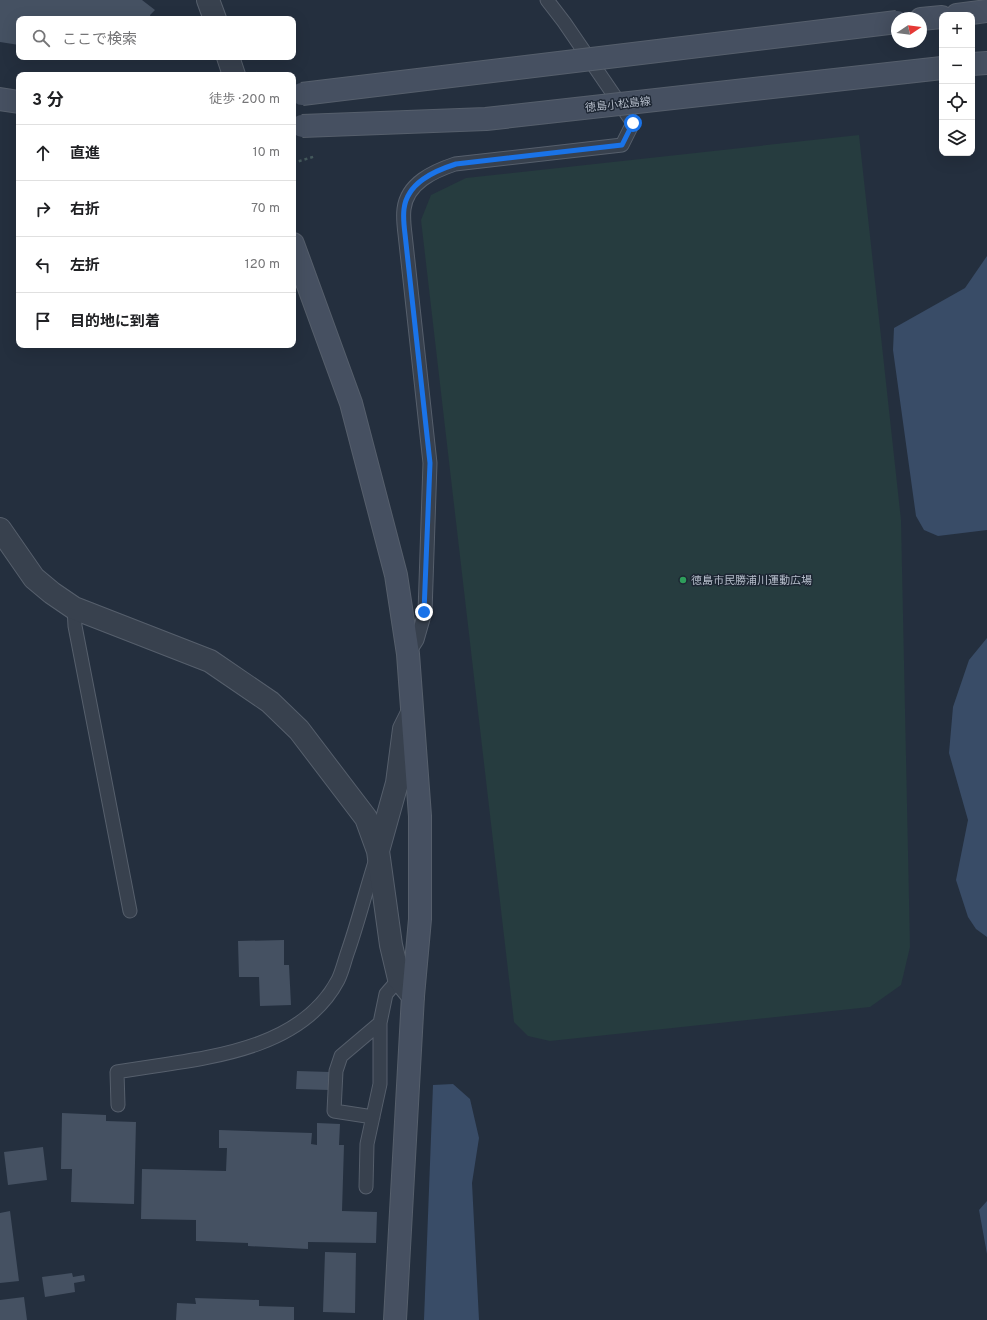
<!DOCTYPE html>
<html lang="ja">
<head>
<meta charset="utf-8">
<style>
	:root { --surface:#fff; --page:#f6f6f6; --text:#202124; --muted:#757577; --line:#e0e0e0 }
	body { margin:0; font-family:Overpass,"Noto Sans JP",sans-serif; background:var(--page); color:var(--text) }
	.controls { position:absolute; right:12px; top:12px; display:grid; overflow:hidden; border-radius:8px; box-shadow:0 4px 16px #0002 }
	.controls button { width:36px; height:36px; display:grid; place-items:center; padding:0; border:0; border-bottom:1px solid var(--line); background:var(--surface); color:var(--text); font:20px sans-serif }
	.compass { position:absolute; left:891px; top:12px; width:36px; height:36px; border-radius:50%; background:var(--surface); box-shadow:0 4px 16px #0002; rotate:77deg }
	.stop { position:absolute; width:12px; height:12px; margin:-9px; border:3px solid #1a73e8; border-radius:50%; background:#fff }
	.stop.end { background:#1a73e8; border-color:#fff; box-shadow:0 1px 4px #0008 }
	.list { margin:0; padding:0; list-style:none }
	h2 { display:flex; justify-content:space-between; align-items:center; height:52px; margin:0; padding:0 16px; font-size:17px }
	h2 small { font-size:13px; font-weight:400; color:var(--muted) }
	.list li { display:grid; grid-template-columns:26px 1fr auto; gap:12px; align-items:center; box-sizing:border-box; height:56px; padding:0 16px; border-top:1px solid var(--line) }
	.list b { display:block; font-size:15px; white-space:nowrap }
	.list em { font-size:13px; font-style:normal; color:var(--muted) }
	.icon { flex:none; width:22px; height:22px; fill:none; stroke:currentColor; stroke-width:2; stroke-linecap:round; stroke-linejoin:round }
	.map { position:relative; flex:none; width:987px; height:1320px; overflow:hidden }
	.search { position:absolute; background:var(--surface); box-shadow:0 4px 16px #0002; left:16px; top:16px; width:280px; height:44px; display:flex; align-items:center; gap:10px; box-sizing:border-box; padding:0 14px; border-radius:8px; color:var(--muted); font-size:15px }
	.panel { position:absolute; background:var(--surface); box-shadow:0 4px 16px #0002; left:16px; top:72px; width:280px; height:276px; border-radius:8px }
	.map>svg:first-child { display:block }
	.green { fill:#263c3f }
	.water { fill:#394c67 }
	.building { fill:#455162 }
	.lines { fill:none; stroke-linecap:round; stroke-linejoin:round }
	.lane-casing { stroke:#565f6c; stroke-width:15 }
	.street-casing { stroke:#565f6c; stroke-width:24 }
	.secondary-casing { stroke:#565f6c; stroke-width:24 }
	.path { stroke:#44595c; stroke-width:2.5; stroke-dasharray:3 3; stroke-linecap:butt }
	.lane { stroke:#38414e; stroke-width:13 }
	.street { stroke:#38414e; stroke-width:22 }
	.secondary { stroke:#465061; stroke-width:22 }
	.secondary-bridge-casing { stroke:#565f6c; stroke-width:24; stroke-linecap:butt }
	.secondary-bridge { stroke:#465061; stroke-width:22 }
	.route { stroke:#1a73e8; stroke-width:5 }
	.leisure-dot { fill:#2e9e5b; stroke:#1d2633; stroke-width:1.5 }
	.labels { text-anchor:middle; stroke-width:3; stroke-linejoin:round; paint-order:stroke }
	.street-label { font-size:11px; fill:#b4bcc9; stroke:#1d2633 }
	.poi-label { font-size:11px; fill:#b4bcc9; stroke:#1d2633; text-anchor:start }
</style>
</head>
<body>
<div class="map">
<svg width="987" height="1320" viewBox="0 0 987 1320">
	<rect width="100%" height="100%" fill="#242f3e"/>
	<path class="green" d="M859 135 901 520 910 947 901 985 870 1007 550 1041 528 1036 514 1022 421 220 431 195 466 178Z"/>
	<path class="water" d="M987 256V530L938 536 924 530 916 516 893 350 894 328 965 288Z
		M987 638V937L976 929 968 917 956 880 968 820 949 753 953 707 969 660Z
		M453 1084 470 1099 479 1138 472 1183 479 1320H424L433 1085Z
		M987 1201V1254L979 1210Z"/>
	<path class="building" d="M0 0H142L155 10 150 15 151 19H19V45L0 42Z
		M284 940V965H289L291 1005 260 1006 259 977H239L238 941Z
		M297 1071 330 1072 329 1090 296 1089Z
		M62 1113 106 1115V1121L136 1122 134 1204 71 1202 72 1169H61Z
		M317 1123 340 1124 339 1145H344L342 1211 377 1212 376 1243 308 1242V1249L248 1246V1243L196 1241V1220L141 1219 142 1169 226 1171 227 1148H219V1130L312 1133 311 1144 317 1145Z
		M43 1147 47 1180 8 1185 4 1152Z
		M10 1211 19 1281 0 1283V1213Z
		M325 1252 356 1253 355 1313 323 1312Z
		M72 1273 73 1277 84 1275 85 1281 74 1283 75 1292 45 1297 42 1277Z
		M24 1297 27 1320H0V1300Z
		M195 1298 259 1300V1306L294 1307V1320H176L177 1303 196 1304Z"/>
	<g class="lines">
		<g class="lane-casing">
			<path id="lane" d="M74 608 75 626 130 911
				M408 654 417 640 425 612 430 463 405 234C404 226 403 217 404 209 407 183 434 171 455 164L622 145 633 123 564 22 547 0
				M118 1105 117 1072C190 1059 298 1056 338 980 342 972 344 963 347 954 358 923 366 890 376 859
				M373 1117 334 1111 336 1071 341 1056 380 1023
				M366 1187 367 1144 380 1084V1023L386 994 399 979"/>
		</g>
		<g class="street-casing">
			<path id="street" d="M208 0 215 19
				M228 57 234 75
				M0 529 34 578 52 593 74 608 210 661 270 702 299 730 366 818 378 851 391 945 399 979 413 996
				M378 851 397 783 404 729 412 713"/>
		</g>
		<g class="secondary-casing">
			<path id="secondary" d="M957 15 987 11
				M921 19 942 17
				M972 64 987 63
				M0 99 19 102
				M293 244 351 403 396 575 408 654 420 816V919L413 996 395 1320"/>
		</g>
		<path class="path" d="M256 73 263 75
			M205 75 209 72
			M282 75 290 74
			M293 163 316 156"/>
		<use href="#lane" class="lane"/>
		<use href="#street" class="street"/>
		<use href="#secondary" class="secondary"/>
		<g class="secondary-bridge-casing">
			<path id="secondary-bridge" d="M302 94 897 22
				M302 126 486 119 942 68"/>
		</g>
		<use href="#secondary-bridge" class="secondary-bridge"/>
	</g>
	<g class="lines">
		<path class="route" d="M424 612 430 463 405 234C404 226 403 217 404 209 407 183 434 171 456 164L622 145 633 123"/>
	</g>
	<circle class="leisure-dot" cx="683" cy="580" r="4"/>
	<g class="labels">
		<g class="street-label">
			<text transform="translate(618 104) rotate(-6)" y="4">徳島小松島線</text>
		</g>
		<g class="poi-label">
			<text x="691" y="584">徳島市民勝浦川運動広場</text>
		</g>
	</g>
</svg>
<div class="controls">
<button>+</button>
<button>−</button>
<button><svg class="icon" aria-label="locate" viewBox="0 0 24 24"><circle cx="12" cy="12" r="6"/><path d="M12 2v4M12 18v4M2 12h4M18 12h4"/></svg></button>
<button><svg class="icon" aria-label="layers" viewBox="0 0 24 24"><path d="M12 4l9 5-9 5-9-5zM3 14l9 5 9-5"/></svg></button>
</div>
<svg class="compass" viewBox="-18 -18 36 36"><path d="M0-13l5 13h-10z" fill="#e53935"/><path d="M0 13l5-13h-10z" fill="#757577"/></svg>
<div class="stop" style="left:633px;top:123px"></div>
<div class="stop end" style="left:424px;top:612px"></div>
<div class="search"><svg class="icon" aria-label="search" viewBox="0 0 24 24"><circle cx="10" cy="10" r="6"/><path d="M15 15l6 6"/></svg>ここで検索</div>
<section class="panel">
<h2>3 分<small>徒歩 · 200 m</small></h2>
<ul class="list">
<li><svg class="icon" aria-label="ahead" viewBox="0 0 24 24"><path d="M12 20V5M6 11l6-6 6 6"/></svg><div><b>直進</b></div><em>10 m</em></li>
<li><svg class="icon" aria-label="right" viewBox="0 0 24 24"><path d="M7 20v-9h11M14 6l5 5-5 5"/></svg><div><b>右折</b></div><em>70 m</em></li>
<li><svg class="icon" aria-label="left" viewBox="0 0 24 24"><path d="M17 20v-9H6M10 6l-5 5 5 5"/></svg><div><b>左折</b></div><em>120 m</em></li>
<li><svg class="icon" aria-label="arrive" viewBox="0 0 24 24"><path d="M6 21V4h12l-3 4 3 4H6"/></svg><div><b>目的地に到着</b></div></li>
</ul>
</section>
</div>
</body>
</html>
